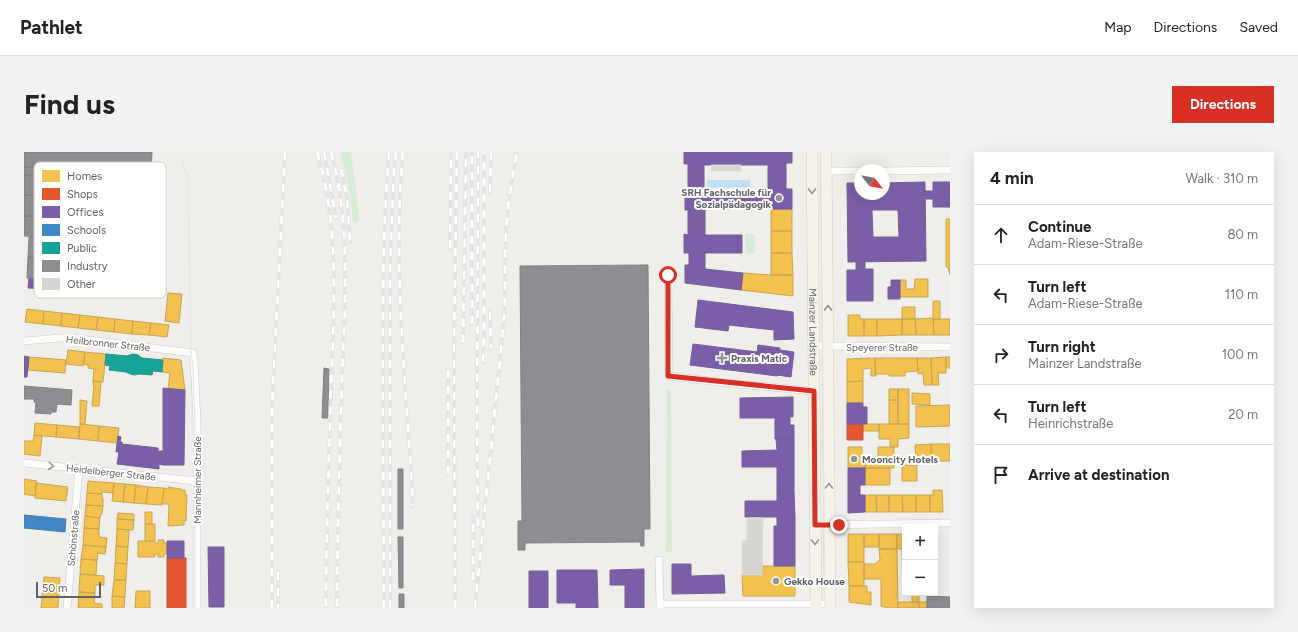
<!DOCTYPE html>
<html lang="en">
<head>
<meta charset="utf-8">
<style>
	:root { --surface:#fff; --page:#f2f2f2; --text:#222; --muted:#767676; --line:#e0e0e0; --accent:#d93025 }
	body { margin:0; font-family:Figtree,sans-serif; background:var(--page); color:var(--text) }
	.controls { position:absolute; right:12px; bottom:12px; display:grid; overflow:hidden; border-radius:0px; box-shadow:0 4px 16px #0002 }
	.controls button { width:36px; height:36px; display:grid; place-items:center; padding:0; border:0; border-bottom:1px solid var(--line); background:var(--surface); color:var(--text); font:20px sans-serif }
	.compass { position:absolute; left:830px; top:12px; width:36px; height:36px; border-radius:50%; background:var(--surface); box-shadow:0 4px 16px #0002; rotate:121deg }
	.scale { position:absolute; left:12px; bottom:10px; width:65px; box-sizing:border-box; padding-left:4px; border:2px solid #5f6368; border-top:0; font-size:11px; line-height:14px; white-space:nowrap; color:#5f6368; -webkit-text-stroke:3px #fff; paint-order:stroke }
	.stop { position:absolute; width:12px; height:12px; margin:-9px; border:3px solid #d93025; border-radius:50%; background:#fff }
	.stop.end { background:#d93025; border-color:#fff; box-shadow:0 1px 4px #0008 }
	.list { margin:0; padding:0; list-style:none }
	h2 { display:flex; justify-content:space-between; align-items:center; height:52px; margin:0; padding:0 16px; font-size:17px }
	h2 small { font-size:13px; font-weight:400; color:var(--muted) }
	.list li { display:grid; grid-template-columns:26px 1fr auto; gap:12px; align-items:center; box-sizing:border-box; height:60px; padding:0 16px; border-top:1px solid var(--line) }
	.list b { display:block; font-size:15px; white-space:nowrap }
	.list p { margin:0; font-size:13px; white-space:nowrap; color:var(--muted) }
	.list em { font-size:13px; font-style:normal; color:var(--muted) }
	.icon { flex:none; width:22px; height:22px; fill:none; stroke:currentColor; stroke-width:2; stroke-linecap:round; stroke-linejoin:round }
	.map { position:relative; flex:none; width:926px; height:456px; overflow:hidden; border-radius:0px }
	header { display:flex; align-items:center; gap:24px; box-sizing:border-box; height:56px; padding:0 20px; background:var(--surface); border-bottom:1px solid var(--line) }
	header strong { font-size:19px }
	nav { display:flex; gap:22px; margin-inline-start:auto; font-size:14px }
	.intro { display:flex; align-items:center; justify-content:space-between; box-sizing:border-box; height:96px; padding:0 24px }
	h1 { margin:0; font-size:28px }
	.button { padding:10px 18px; border-radius:0px; background:var(--accent); color:#fff; font-size:14px; font-weight:700 }
	main { display:flex; gap:24px; padding:0 24px }
	aside { flex:1; background:var(--surface); border-radius:0px; box-shadow:0 4px 16px #0002 }
	.map>svg:first-child { display:block }
	.green { fill:#d8ebd6 }
	.water { fill:#bfe0f9 }
	.homes { fill:#f2c14e; stroke:#c6a556 }
	.shops { fill:#e4572e; stroke:#bc5b3f }
	.offices { fill:#7b5ea7; stroke:#736094; fill-rule:evenodd }
	.schools { fill:#3f88c5; stroke:#497da9 }
	.public { fill:#17a398; stroke:#2d908a }
	.industry { fill:#8d8d92; stroke:#7f8085 }
	.building { fill:#d6d5d3; stroke:#deddd9 }
	.lines { fill:none; stroke-linecap:round; stroke-linejoin:round }
	.minor-casing { stroke:#cbcccc; stroke-width:8 }
	.primary-casing { stroke:#d7ceb8; stroke-width:12 }
	.minor { stroke:#fdfcfc; stroke-width:7 }
	.primary { stroke:#f4f2e9; stroke-width:11 }
	.tram { stroke:#e4e4e4; stroke-width:1 }
	.rail-casing { stroke:#e4e4e4; stroke-width:4 }
	.rail { stroke:#fff; stroke-width:2.5; stroke-dasharray:8; stroke-linecap:butt }
	.oneway { stroke:#939595 }
	.oneway2 { stroke:#96999c }
	.route { stroke:#d93025; stroke-width:5 }
	.poi-dot { fill:#919496; stroke:#fff; stroke-width:1.5 }
	.labels { text-anchor:middle; stroke-width:4; stroke-linejoin:round; paint-order:stroke }
	.poi-label { font-size:10px; font-weight:bold; fill:#5f6368; stroke:#fff; text-anchor:start }
	.street-label { font-size:10px; fill:#5f6368; stroke:#fff }
	.key { fill:#fff; stroke:#cfd0d2; stroke-width:1 }
	.key-label { font-size:11px; fill:#5f6368 }
</style>
</head>
<body>
<header>
<strong>Pathlet</strong>
<nav><a>Map</a><a>Directions</a><a>Saved</a></nav>
</header>
<div class="intro"><h1>Find us</h1><a class="button">Directions</a></div>
<main>
<div class="map">
<svg width="926" height="456" viewBox="0 0 926 456">
	<rect width="100%" height="100%" fill="#efeeea"/>
	<path class="green" d="M316 0H327L332 37 335 69 329 71 326 41Z
		M721 82H731V102H722Z
		M643 238H647L648 400H642Z"/>
	<path class="water" d="M683 28H726V35L683 36Z"/>
	<path class="homes" d="M747 57H768V79H747Z
		M922 67H926V123L924 115H922Z
		M747 79H768V101H747Z
		M747 101H768L769 123H747Z
		M719 121 747 123H769V144L717 138Z
		M891 127H904V145H876V128H882V137H890Z
		M144 141 158 142 155 171 141 169Z
		M909 149H916V167L909 168Z
		M878 155H891V167H878Z
		M3 157 20 159 19 172 1 170Z
		M20 159 38 161 37 174 19 172Z
		M38 161 56 163 54 176 37 174Z
		M56 163 74 165 72 178 54 176Z
		M824 163H836V167H840V184H824Z
		M74 165 91 167 90 180 72 178Z
		M909 166 910 183H892L891 167Z
		M91 167 109 169 108 182 90 180Z
		M840 167H853V184H840Z
		M853 167H878V183L853 184Z
		M878 167H891L892 183H878Z
		M916 167H926V183H910L909 168Z
		M109 169 127 171 125 183 108 182Z
		M127 171 145 173 143 185 125 183Z
		M44 198 61 200 59 214 42 212Z
		M61 200 82 202 79 230 69 229 70 217 64 216V213L60 212Z
		M5 205 42 208 41 221 4 218Z
		M922 205H926V216H922Z
		M922 205V221H914L915 233H908L907 206Z
		M139 206 157 208 161 238 144 237 146 221 138 220Z
		M851 206 852 224H847V216L839 217V229L823 230V207Z
		M851 206H893L894 219 881 220V224H865V222H851Z
		M893 206H907L908 233H900L899 221 894 222Z
		M69 229 77 230 75 254H68L70 233H69Z
		M839 229V251H823V230Z
		M865 237H874V248H865Z
		M874 237H885V272H874Z
		M888 241 906 242V253L888 252Z
		M56 248 63 249 61 272H56Z
		M865 248H874V272H865Z
		M926 253V274L892 275V254Z
		M11 271 33 273 32 285 10 283Z
		M56 272 75 274 74 289 55 287Z
		M839 272H855L856 279H839Z
		M855 272H885V286L874 287V295H866V287H855Z
		M33 273 55 275V287L32 285Z
		M75 274 95 276 93 291 74 289Z
		M10 283 18 284 16 304 0 302V289H9Z
		M907 292V309H892L891 293Z
		M907 292H926V309H907Z
		M824 295H838V307H841V316H824Z
		M854 295H870V316H841V307H854Z
		M878 313H893V329H878Z
		M841 316H866V333H841Z
		M0 327 13 329 11 344 0 342Z
		M64 329 90 331 89 341 78 340V342L63 341Z
		M12 331 44 335 42 349 11 346Z
		M90 331 101 332 99 350 88 349Z
		M101 332 112 333 110 351 99 350Z
		M112 333 124 335 122 352 110 351Z
		M124 335 140 336 138 353 122 352Z
		M144 335 157 337V338H161V343H163L162 369H160V373L144 374 145 352H138L140 336 144 337Z
		M909 338H918L919 360H906V343H909Z
		M63 341 78 342V346H79V354L62 353Z
		M841 343H852L853 360H841Z
		M852 343H865V360H853Z
		M865 343H878L879 360H865Z
		M878 343H892V360H879Z
		M892 343H906V360H892Z
		M62 353 79 354 78 362H77L76 366 61 364Z
		M121 360H128V372H121Z
		M94 361 110 362V368L93 367Z
		M61 364 76 366 75 377 60 376Z
		M93 367 110 368 109 378 93 377Z
		M121 372H131V389H121Z
		M60 376 75 377V385L83 386 82 395 59 393Z
		M93 377 105 378 104 395 92 394Z
		M824 382H840V410H824Z
		M840 382H855V395H840Z
		M855 382H873V397H855Z
		M873 382H881V397H873Z
		M134 388H140V391H143V402H140V405H134V402H131V405H114V389H131V391H134Z
		M59 393 82 395 81 402 74 401 73 408 57 407Z
		M92 394 104 395 103 412 91 411Z
		M855 397H873L874 456H864L857 454V427H840V412H851L856 408Z
		M878 397H881V438H879Z
		M57 407 73 408 72 423 56 422Z
		M824 410H840V434H825Z
		M91 411 103 412 102 428H90Z
		M739 414H771V444H719L718 423H738Z
		M56 422 80 424V433H71V441L55 440Z
		M20 425 36 426 34 456H17Z
		M90 428H102L101 445 88 444Z
		M825 434H843V440H847V453L825 450Z
		M112 439H126V456H111Z
		M55 440 71 441 70 451 78 452V456H54Z
		M888 441H895V450H888Z
		M88 444 101 445 100 456H88Z
		M874 450H895V456H874Z
		M895 450H903V456H895Z"/>
	<path class="shops" d="M823 272H839V288H823Z
		M143 406H162V456H143Z"/>
	<path class="offices" d="M660 0H717V13H680V39H718V57L661 58V39H664V12H660Z
		M717 0H768V11H762V37H768V57H718V39H744V13H717Z
		M901 30 902 109 824 110 823 31H836V42H860V31ZM848 58H874L875 85H849Z
		M909 30H926V55H909V47H902L901 39H909Z
		M664 58H681V83H718V101H660V82L664 83Z
		M665 101H681V117L719 121 717 138 661 131V113H665Z
		M832 110H841V117H849V149H823V118H832Z
		M5 126 22 127V137L4 136Z
		M867 128H876V147H864V135H867Z
		M674 148 769 160 770 187 750 188V178L705 173 704 179 671 175Z
		M669 192 733 200 734 193 756 196 753 224 666 213Z
		M756 198 770 200 767 225 753 223Z
		M0 204 5 205 3 225H0Z
		M139 236 161 238 160 313H139Z
		M769 245V265H766V273H770V287H751V266H716V246Z
		M823 251H839V255H843V272H823Z
		M94 284 97 285 96 290H98V292L134 296V299H140L139 313 135 312V317L93 312 95 300H92Z
		M752 287H770V339H753V315H718V299L753 298Z
		M824 316H841V333H836V338H824Z
		M824 338H836V343H841V360L824 361Z
		M753 339H770L771 365H721V349H753Z
		M753 365H771V414H750V374H753Z
		M143 389H160V406H143Z
		M184 395H200V455H185Z
		M648 412H667V424L700 423 701 441 648 442Z
		M620 417V456H601V433H586V418Z
		M533 418H573L574 456H552V451H533Z
		M505 419H524V456H505Z"/>
	<path class="schools" d="M0 363 42 367 41 380 0 376Z"/>
	<path class="public" d="M82 202 103 204 109 202 114 203 118 206 139 208 138 220 129 219 128 223 115 222 110 223 106 222 102 220 85 218 86 214 81 213Z"/>
	<path class="industry" d="M0 0H128L127 20 0 15Z
		M0 15 127 20V28L0 23Z
		M0 23 127 28 126 48 0 43Z
		M0 43 126 48V69L0 64Z
		M0 64 135 69 134 90 0 84Z
		M5 85 134 90V99H124V110L4 105Z
		M4 105 124 110 123 131 3 126Z
		M624 113 626 377H620V394H617L616 390 501 391V398H494V369H498L496 114Z
		M300 216 305 217 304 266H298Z
		M0 234 48 238 47 253 33 252 32 260H27V262L11 261 12 250H10V247H0Z
		M374 317H379V377H374Z
		M374 385H379V436H375Z
		M375 442H380V456H375Z
		M903 444 926 445V456H903Z"/>
	<path class="building" d="M687 13H717V19H687Z
		M723 366H739L738 423H718V389L723 388Z"/>
	<g class="lines">
		<g class="minor-casing">
			<path id="minor" d="M803 19H836
				M860 19 926 18
				M644 123 645 224 712 232 790 239
				M0 189 36 186H48L169 201 171 225 173 271V456
				M790 194 926 195
				M0 311 173 329
				M791 373 926 371
				M635 408 636 455
				M636 452H806
				M43 456 55 317"/>
		</g>
		<g class="primary-casing">
			<g id="primary">
				<path id="s1" d="M788 0 792 456"/>
				<path d="M802 0 806 456"/>
			</g>
		</g>
		<use href="#minor" class="minor"/>
		<use href="#primary" class="primary"/>
		<path class="tram" d="M150 0 158 9 164 25 167 201 169 216 171 275V456
			M797 0 801 456"/>
		<g class="rail-casing">
			<path id="rail" d="M293 0C316 77 310 159 307 238 305 311 302 383 302 456
				M300 0 312 66
				M307 0C327 73 321 151 318 226 316 303 313 379 313 456
				M379 0C368 116 383 238 389 354
				M317 17 323 45 326 90
				M466 40 467 0
				M426 96 427 0
				M466 160 467 196
				M448 172V0
				M439 191 442 0
				M459 210 460 178V0
				M424 218V322
				M454 374 453 278 454 0
				M254 420V456
				M449 428V364
				M248 456V253L261 0
				M360 456C360 364 358 273 359 181 359 121 360 60 365 0
				M366 456V113L370 16 372 0
				M431 456 430 190 433 0
				M451 456 480 167C482 134 480 100 483 66 485 44 489 22 493 0"/>
		</g>
		<use href="#rail" class="rail"/>
	</g>
	<defs><path id="oneway-chevron" d="M-2-3.5L2.5 0L-2 3.5" fill="none" stroke-width="1.6" stroke-linecap="round" stroke-linejoin="round"/></defs>
	<g class="oneway">
		<use href="#oneway-chevron" transform="translate(788 39) rotate(90)"/>
		<use href="#oneway-chevron" transform="translate(804 156) rotate(-90)"/>
		<use href="#oneway-chevron" transform="translate(805 334) rotate(-90)"/>
		<use href="#oneway-chevron" transform="translate(791 390) rotate(90)"/>
	</g>
	<use class="oneway2" href="#oneway-chevron" transform="translate(27 314) rotate(5)"/>
	<g class="lines">
		<path class="route" d="M644 123V224L790 239 791 373H815"/>
	</g>
	<g class="poi-dot">
		<circle cx="755" cy="46" r="4"/>
		<path d="M696 200h4v4h4v4h-4v4h-4v-4h-4v-4h4z"/>
		<circle cx="830" cy="307" r="4"/>
		<circle cx="752" cy="429" r="4"/>
	</g>
	<g class="labels">
		<g class="poi-label">
			<text x="747" y="44" text-anchor="end">SRH Fachschule für<tspan x="747" dy="12">Sozialpädagogik</tspan></text>
			<text x="707" y="210">Praxis Matic</text>
			<text x="838" y="311">Mooncity Hotels</text>
			<text x="760" y="433">Gekko House</text>
		</g>
		<g class="street-label">
			<text dy="4" stroke="none"><textPath href="#s1" startOffset="180">Mainzer Landstraße</textPath></text>
			<text transform="translate(84 191) rotate(6)" y="4">Heilbronner Straße</text>
			<text x="858" y="199">Speyerer Straße</text>
			<text transform="translate(87 320) rotate(6)" y="4">Heidelberger Straße</text>
			<text transform="translate(173 328) rotate(-90)" y="4">Mannheimer Straße</text>
			<text transform="translate(49 386) rotate(-85)" y="4">Schönstraße</text>
		</g>
	</g>
	<rect x="10" y="10" width="132" height="136" rx="6" class="key"/>
	<rect x="18" y="18" width="18" height="12" fill="#f2c14e"/>
	<rect x="18" y="36" width="18" height="12" fill="#e4572e"/>
	<rect x="18" y="54" width="18" height="12" fill="#7b5ea7"/>
	<rect x="18" y="72" width="18" height="12" fill="#3f88c5"/>
	<rect x="18" y="90" width="18" height="12" fill="#17a398"/>
	<rect x="18" y="108" width="18" height="12" fill="#8d8d92"/>
	<rect x="18" y="126" width="18" height="12" fill="#d6d5d3"/>
	<g class="key-label">
		<text x="43" y="28">Homes</text>
		<text x="43" y="46">Shops</text>
		<text x="43" y="64">Offices</text>
		<text x="43" y="82">Schools</text>
		<text x="43" y="100">Public</text>
		<text x="43" y="118">Industry</text>
		<text x="43" y="136">Other</text>
	</g>
</svg>
<div class="controls">
<button>+</button>
<button>−</button>
</div>
<svg class="compass" viewBox="-18 -18 36 36"><path d="M0-13l5 13h-10z" fill="#e53935"/><path d="M0 13l5-13h-10z" fill="#767676"/></svg>
<div class="scale">50 m</div>
<div class="stop" style="left:644px;top:123px"></div>
<div class="stop end" style="left:815px;top:373px"></div>
</div>
<aside>
<h2>4 min<small>Walk · 310 m</small></h2>
<ul class="list">
<li><svg class="icon" aria-label="ahead" viewBox="0 0 24 24"><path d="M12 20V5M6 11l6-6 6 6"/></svg><div><b>Continue</b><p>Adam-Riese-Straße</p></div><em>80 m</em></li>
<li><svg class="icon" aria-label="left" viewBox="0 0 24 24"><path d="M17 20v-9H6M10 6l-5 5 5 5"/></svg><div><b>Turn left</b><p>Adam-Riese-Straße</p></div><em>110 m</em></li>
<li><svg class="icon" aria-label="right" viewBox="0 0 24 24"><path d="M7 20v-9h11M14 6l5 5-5 5"/></svg><div><b>Turn right</b><p>Mainzer Landstraße</p></div><em>100 m</em></li>
<li><svg class="icon" aria-label="left" viewBox="0 0 24 24"><path d="M17 20v-9H6M10 6l-5 5 5 5"/></svg><div><b>Turn left</b><p>Heinrichstraße</p></div><em>20 m</em></li>
<li><svg class="icon" aria-label="arrive" viewBox="0 0 24 24"><path d="M6 21V4h12l-3 4 3 4H6"/></svg><div><b>Arrive at destination</b></div></li>
</ul>
</aside>
</main>
</body>
</html>
